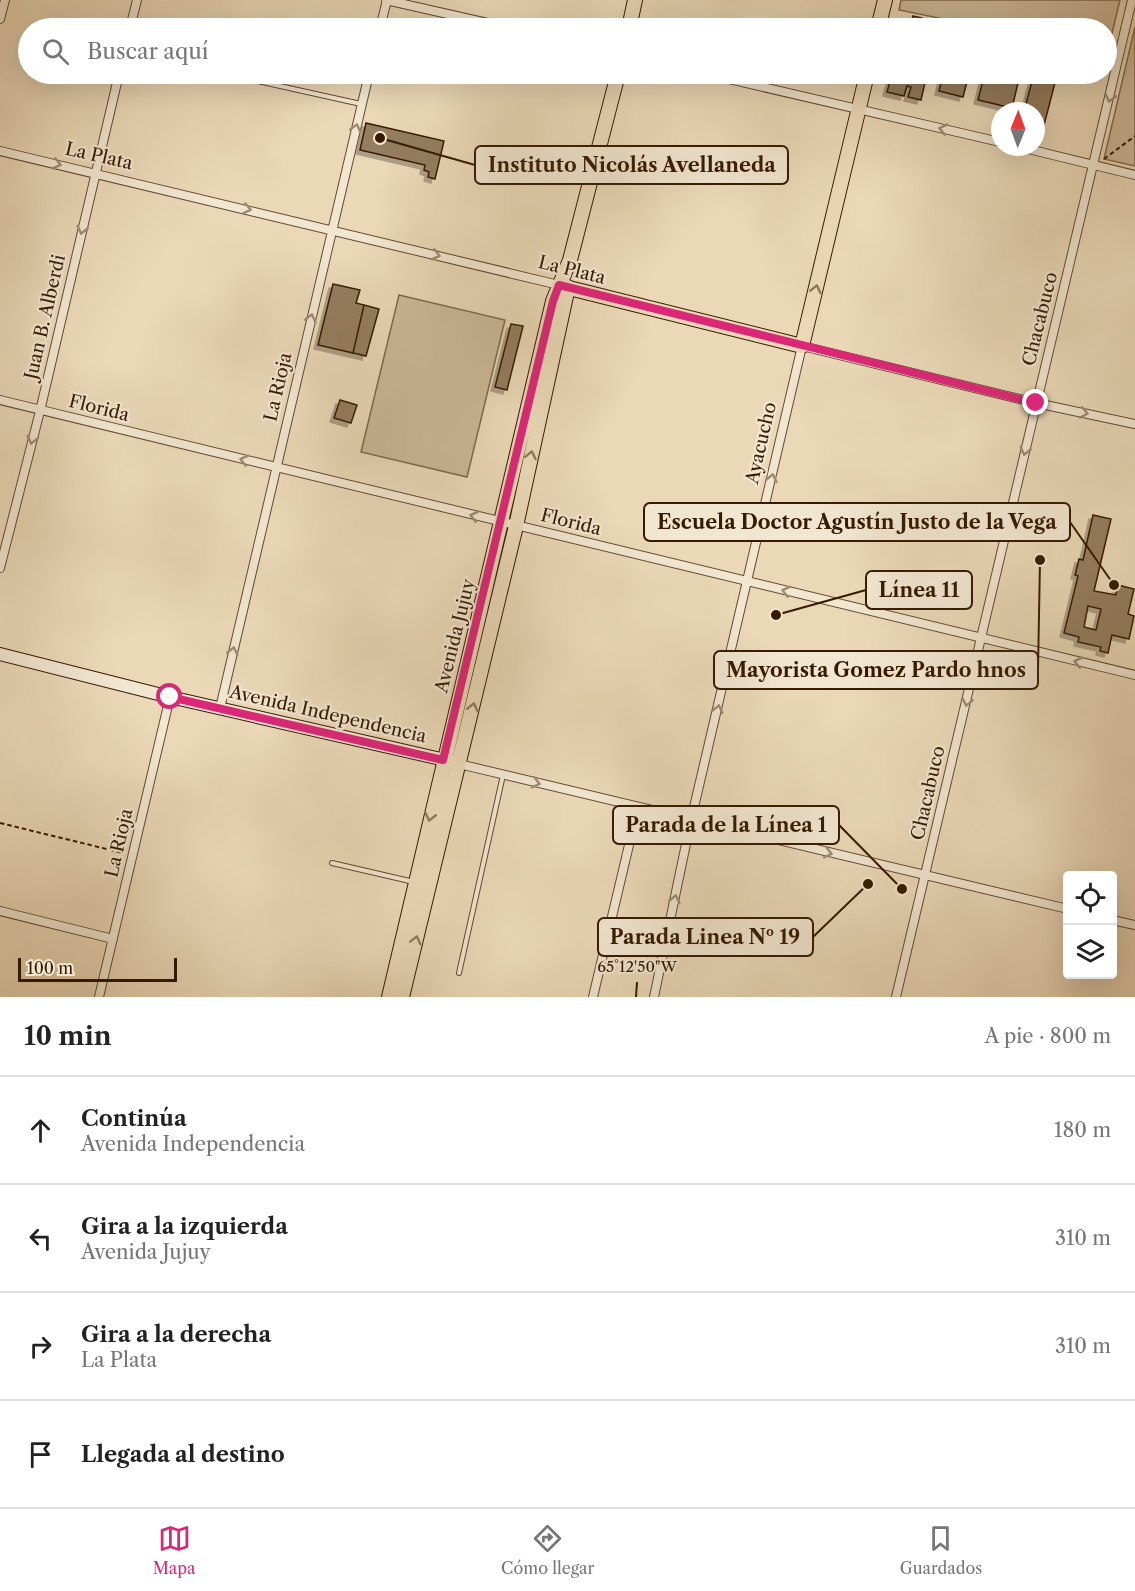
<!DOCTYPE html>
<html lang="es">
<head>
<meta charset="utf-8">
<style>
	:root { --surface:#fff; --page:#f2f2f2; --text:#222; --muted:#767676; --line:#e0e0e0; --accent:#db2777 }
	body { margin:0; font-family:"Libre Caslon Text",serif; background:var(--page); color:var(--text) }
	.controls { position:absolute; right:18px; bottom:18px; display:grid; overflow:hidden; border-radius:6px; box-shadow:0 6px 24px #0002 }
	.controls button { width:54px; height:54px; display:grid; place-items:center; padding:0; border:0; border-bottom:2px solid var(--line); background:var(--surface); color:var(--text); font:30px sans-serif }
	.compass { position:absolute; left:991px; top:102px; width:54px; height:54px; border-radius:50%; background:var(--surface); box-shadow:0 6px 24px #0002; rotate:1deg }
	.scale { position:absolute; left:18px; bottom:15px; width:159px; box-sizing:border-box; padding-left:6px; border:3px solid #361b01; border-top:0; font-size:16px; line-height:21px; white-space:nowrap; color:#361b01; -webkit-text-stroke:4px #f1e6d0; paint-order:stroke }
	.stop { position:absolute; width:18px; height:18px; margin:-14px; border:4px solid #db2777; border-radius:50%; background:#fff }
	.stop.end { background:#db2777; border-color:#fff; box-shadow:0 2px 6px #0008 }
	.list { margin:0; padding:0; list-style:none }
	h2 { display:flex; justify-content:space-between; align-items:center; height:78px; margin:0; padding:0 24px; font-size:26px }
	h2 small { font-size:20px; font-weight:400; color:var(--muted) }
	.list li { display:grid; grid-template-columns:39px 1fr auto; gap:18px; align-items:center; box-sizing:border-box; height:108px; padding:0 24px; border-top:2px solid var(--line) }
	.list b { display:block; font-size:22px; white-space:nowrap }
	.list p { margin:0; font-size:20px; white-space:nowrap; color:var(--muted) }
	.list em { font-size:20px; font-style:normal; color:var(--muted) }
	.icon { flex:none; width:33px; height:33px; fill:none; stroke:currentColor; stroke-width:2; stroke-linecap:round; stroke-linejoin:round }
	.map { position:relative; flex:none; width:1135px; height:997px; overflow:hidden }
	.search { position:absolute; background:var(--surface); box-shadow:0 6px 24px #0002; left:18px; right:18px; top:18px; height:66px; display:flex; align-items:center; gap:15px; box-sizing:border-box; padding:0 21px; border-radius:33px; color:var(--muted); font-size:22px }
	.sheet { height:510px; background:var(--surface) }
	nav { display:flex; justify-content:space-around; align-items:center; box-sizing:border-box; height:84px; border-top:2px solid var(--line); background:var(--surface); font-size:16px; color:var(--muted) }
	nav a { display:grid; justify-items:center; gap:3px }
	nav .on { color:var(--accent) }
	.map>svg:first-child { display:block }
	.green { fill:#cbb898; stroke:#806a4c; stroke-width:1.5 }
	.building { fill:#947d60; stroke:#361b01; stroke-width:1.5; fill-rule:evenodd; filter:url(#shadow) }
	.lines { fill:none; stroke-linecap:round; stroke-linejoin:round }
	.lane-casing { stroke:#634a2e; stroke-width:6 }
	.street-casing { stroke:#634a2e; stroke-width:10 }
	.secondary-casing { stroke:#361b01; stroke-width:14 }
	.primary-casing { stroke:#361b01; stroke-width:16 }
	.path { stroke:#361b01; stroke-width:2; stroke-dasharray:4.5 3; stroke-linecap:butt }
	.lane { stroke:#f1e6d0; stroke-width:4 }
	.street { stroke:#f1e6d0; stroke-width:8 }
	.secondary { stroke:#f1e6d0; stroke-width:12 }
	.primary { stroke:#ead8b7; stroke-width:14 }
	.oneway { stroke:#9d8b73 }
	.oneway2 { stroke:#907a5c }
	.route { stroke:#db2777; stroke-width:8 }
	.ticks { fill:none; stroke:#361b01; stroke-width:2 }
	.labels { text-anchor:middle; stroke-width:4.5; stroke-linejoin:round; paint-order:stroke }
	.street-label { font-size:18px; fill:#361b01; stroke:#f1e6d0 }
	.ticks-label { font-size:15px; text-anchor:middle; fill:#361b01; stroke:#f1e6d0; stroke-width:4.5; stroke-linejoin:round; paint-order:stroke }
	.leader { fill:none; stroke:#361b01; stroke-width:2 }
	.callout-dot { fill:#361b01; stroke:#f1e6d0; stroke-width:2 }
	.callout { fill:#f1e6d0; stroke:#361b01; stroke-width:2 }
	.callout-label { font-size:20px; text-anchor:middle; font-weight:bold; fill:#361b01 }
</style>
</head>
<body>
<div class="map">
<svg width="1135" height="997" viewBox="0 0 1135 997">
	<defs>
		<filter id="shadow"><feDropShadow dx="-4" dy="4" stdDeviation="0" flood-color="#0004"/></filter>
	</defs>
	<rect width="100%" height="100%" fill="#ead8b7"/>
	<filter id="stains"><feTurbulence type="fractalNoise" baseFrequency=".00333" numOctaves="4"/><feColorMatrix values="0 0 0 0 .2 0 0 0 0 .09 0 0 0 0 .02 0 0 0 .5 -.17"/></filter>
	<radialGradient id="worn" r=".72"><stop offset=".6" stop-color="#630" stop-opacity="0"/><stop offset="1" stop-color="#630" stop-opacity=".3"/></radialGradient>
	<path class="green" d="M901 0H1120L1107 54 1106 28H953L954 21 899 10Z
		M1135 27V166L1104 159Z
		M399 295 505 320 467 477 361 452Z"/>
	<path class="building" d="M913 16 922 18 921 23 926 24 928 19 940 22 938 28H910Z
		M892 74H927L921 100 908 97 911 87 907 86 904 96 887 92Z
		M943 74H969L963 97 939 91Z
		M1034 74 1057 75 1043 129 1036 127V111H1024Z
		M984 76 1018 83 1012 108 978 100Z
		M366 123 444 141 435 179 428 177 429 172 424 170 425 165 360 150Z
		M333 284 360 290 356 303 364 305 353 353 318 345Z
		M364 305 379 309 366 356 353 353Z
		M511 324 523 326 507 390 495 387Z
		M340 400 357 405 351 423 334 418Z
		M1093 515 1111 519 1094 591 1116 595 1118 585 1134 589 1128 614 1134 616 1129 639 1112 635 1108 653 1100 651 1101 647 1078 642 1079 637 1064 633 1078 576 1075 575 1079 559 1083 560ZM1088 606 1101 609 1096 630 1084 627Z"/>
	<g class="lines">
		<g class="lane-casing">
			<path id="lane" d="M235 76 361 104
				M332 863 414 882
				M459 973 503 775"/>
		</g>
		<g class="street-casing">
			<path id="street" d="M386 0 510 28
				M0 19 5 0
				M130 28 137 0
				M380 28 387 0
				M707 74 1000 142
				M1020 147 1135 175
				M0 151 559 285
				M0 400 1135 675
				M0 568 40 411 119 74
				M220 708 369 74
				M459 764 1068 909
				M0 911 113 939
				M1112 920 1135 925
				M99 997 170 697
				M593 997 638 807
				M654 997 691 820 802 346 1036 403 1135 424
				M896 997 1132 0"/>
		</g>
		<g class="secondary-casing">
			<path id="secondary" d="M0 654 170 697 454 762"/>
		</g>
		<g class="primary-casing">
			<path id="primary" d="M629 28 635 0
				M878 28 885 0
				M561 286 802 346 867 74
				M389 997 553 301 570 260 618 74
				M402 997 516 526 568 287"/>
		</g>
		<path class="path" d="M1104 159 1135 136
			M0 823 123 853"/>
		<use href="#lane" class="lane"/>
		<use href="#street" class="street"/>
		<use href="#secondary" class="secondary"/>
		<use href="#primary" class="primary"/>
	</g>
	<defs><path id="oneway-chevron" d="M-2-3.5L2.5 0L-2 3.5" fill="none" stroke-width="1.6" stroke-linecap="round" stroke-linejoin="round" transform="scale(1.5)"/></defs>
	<g class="oneway">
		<use href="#oneway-chevron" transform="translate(1110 98) rotate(103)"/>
		<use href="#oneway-chevron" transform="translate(356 128) rotate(-76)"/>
		<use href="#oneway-chevron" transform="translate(943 129) rotate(-167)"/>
		<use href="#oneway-chevron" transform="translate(57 164) rotate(13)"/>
		<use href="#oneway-chevron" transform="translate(247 209) rotate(13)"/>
		<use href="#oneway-chevron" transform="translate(82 230) rotate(103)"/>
		<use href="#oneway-chevron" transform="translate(436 255) rotate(14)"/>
		<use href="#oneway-chevron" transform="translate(311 318) rotate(-77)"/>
		<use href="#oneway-chevron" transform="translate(1084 413) rotate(12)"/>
		<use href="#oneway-chevron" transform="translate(32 440) rotate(104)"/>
		<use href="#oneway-chevron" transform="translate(1025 451) rotate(103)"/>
		<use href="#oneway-chevron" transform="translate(244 460) rotate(-166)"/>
		<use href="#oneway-chevron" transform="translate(772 478) rotate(-77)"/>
		<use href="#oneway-chevron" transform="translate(474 516) rotate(-166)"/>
		<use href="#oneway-chevron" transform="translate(786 591) rotate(-166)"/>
		<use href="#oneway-chevron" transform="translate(233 651) rotate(-77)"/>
		<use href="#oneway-chevron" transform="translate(1078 662) rotate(-167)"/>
		<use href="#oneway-chevron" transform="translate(967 702) rotate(103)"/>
		<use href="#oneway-chevron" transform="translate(718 709) rotate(-77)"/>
		<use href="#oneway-chevron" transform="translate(536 783) rotate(14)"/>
		<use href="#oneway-chevron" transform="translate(828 853) rotate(14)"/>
		<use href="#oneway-chevron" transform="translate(675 899) rotate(-78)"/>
	</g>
	<g class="oneway2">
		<use href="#oneway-chevron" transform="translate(816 289) rotate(-77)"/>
		<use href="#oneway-chevron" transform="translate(531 455) rotate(-78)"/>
		<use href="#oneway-chevron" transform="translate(473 707) rotate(-77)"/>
		<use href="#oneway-chevron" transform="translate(430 817) rotate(103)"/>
		<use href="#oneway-chevron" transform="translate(416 940) rotate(-76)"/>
	</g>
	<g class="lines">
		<path class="route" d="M170 697 443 760 553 301 559 285 1036 403"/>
	</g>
	<path class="ticks" d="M636 997 637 982"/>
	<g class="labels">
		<g class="street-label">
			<text transform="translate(99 156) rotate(13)" y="6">La Plata</text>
			<text transform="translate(572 270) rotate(14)" y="6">La Plata</text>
			<text transform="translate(45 317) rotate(-77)" y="6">Juan B. Alberdi</text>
			<text transform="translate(1040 319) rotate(-76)" y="6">Chacabuco</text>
			<text transform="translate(278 387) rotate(-77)" y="6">La Rioja</text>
			<text transform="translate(99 408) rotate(14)" y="6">Florida</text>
			<text transform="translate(761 443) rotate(-77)" y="6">Ayacucho</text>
			<text transform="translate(571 522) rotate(14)" y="6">Florida</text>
			<text transform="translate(455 636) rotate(-76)" y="6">Avenida Jujuy</text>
			<text transform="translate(328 714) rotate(13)" y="6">Avenida Independencia</text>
			<text transform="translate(928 793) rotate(-77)" y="6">Chacabuco</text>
			<text transform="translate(119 843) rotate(-77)" y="6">La Rioja</text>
		</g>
	</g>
	<g class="ticks-label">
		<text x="637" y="972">65°12'50"W</text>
	</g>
	<path class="leader" d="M380 138L475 165M1114 585L1070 522M776 615L866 590M1040 560L1038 670M902 889L839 825M868 884L813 937"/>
	<g class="callout-dot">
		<circle cx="380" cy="138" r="6"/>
		<circle cx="1114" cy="585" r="6"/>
		<circle cx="776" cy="615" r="6"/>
		<circle cx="1040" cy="560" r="6"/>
		<circle cx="902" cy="889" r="6"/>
		<circle cx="868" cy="884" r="6"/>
	</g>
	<g class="callout">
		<rect x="475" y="146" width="313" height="38" rx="6"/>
		<rect x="644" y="503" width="426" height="38" rx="6"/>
		<rect x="866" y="571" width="106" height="38" rx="6"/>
		<rect x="714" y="651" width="324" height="38" rx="6"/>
		<rect x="613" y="806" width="226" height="38" rx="6"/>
		<rect x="598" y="918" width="215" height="38" rx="6"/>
	</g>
	<g class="callout-label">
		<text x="632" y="172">Instituto Nicolás Avellaneda</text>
		<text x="857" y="529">Escuela Doctor Agustín Justo de la Vega</text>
		<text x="919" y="597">Línea 11</text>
		<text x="876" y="677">Mayorista Gomez Pardo hnos</text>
		<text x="726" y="832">Parada de la Línea 1</text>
		<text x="705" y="944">Parada Linea Nº 19</text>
	</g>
	<rect width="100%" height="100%" filter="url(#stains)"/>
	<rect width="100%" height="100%" fill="url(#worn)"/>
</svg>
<div class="controls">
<button><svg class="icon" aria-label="locate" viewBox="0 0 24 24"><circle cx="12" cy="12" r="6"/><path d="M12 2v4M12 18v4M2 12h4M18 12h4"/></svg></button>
<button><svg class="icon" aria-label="layers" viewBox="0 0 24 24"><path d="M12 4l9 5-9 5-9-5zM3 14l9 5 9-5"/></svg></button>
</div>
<svg class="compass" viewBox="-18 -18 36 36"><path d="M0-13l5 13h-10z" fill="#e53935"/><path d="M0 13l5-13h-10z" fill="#767676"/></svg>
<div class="scale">100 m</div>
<div class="stop" style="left:170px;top:697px"></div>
<div class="stop end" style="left:1036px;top:403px"></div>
<div class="search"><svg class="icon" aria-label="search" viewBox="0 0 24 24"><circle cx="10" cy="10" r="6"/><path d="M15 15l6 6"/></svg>Buscar aquí</div>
</div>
<section class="sheet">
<h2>10 min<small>A pie · 800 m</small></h2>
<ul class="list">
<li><svg class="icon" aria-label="ahead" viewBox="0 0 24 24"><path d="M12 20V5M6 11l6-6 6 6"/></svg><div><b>Continúa</b><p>Avenida Independencia</p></div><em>180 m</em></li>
<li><svg class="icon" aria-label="left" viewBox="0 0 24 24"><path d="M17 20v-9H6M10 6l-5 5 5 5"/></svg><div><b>Gira a la izquierda</b><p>Avenida Jujuy</p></div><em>310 m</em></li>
<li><svg class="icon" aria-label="right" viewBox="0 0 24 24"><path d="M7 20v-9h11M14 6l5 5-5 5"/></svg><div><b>Gira a la derecha</b><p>La Plata</p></div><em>310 m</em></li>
<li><svg class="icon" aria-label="arrive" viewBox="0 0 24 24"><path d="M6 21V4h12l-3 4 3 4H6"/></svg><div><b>Llegada al destino</b></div></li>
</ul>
</section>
<nav>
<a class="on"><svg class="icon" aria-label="map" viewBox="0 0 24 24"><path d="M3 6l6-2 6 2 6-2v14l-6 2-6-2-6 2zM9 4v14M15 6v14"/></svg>Mapa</a>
<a><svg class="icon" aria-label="directions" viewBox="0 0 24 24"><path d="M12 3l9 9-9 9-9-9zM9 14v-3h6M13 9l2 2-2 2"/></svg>Cómo llegar</a>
<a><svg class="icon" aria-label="saved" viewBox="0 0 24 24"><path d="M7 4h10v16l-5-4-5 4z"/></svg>Guardados</a>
</nav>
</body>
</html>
